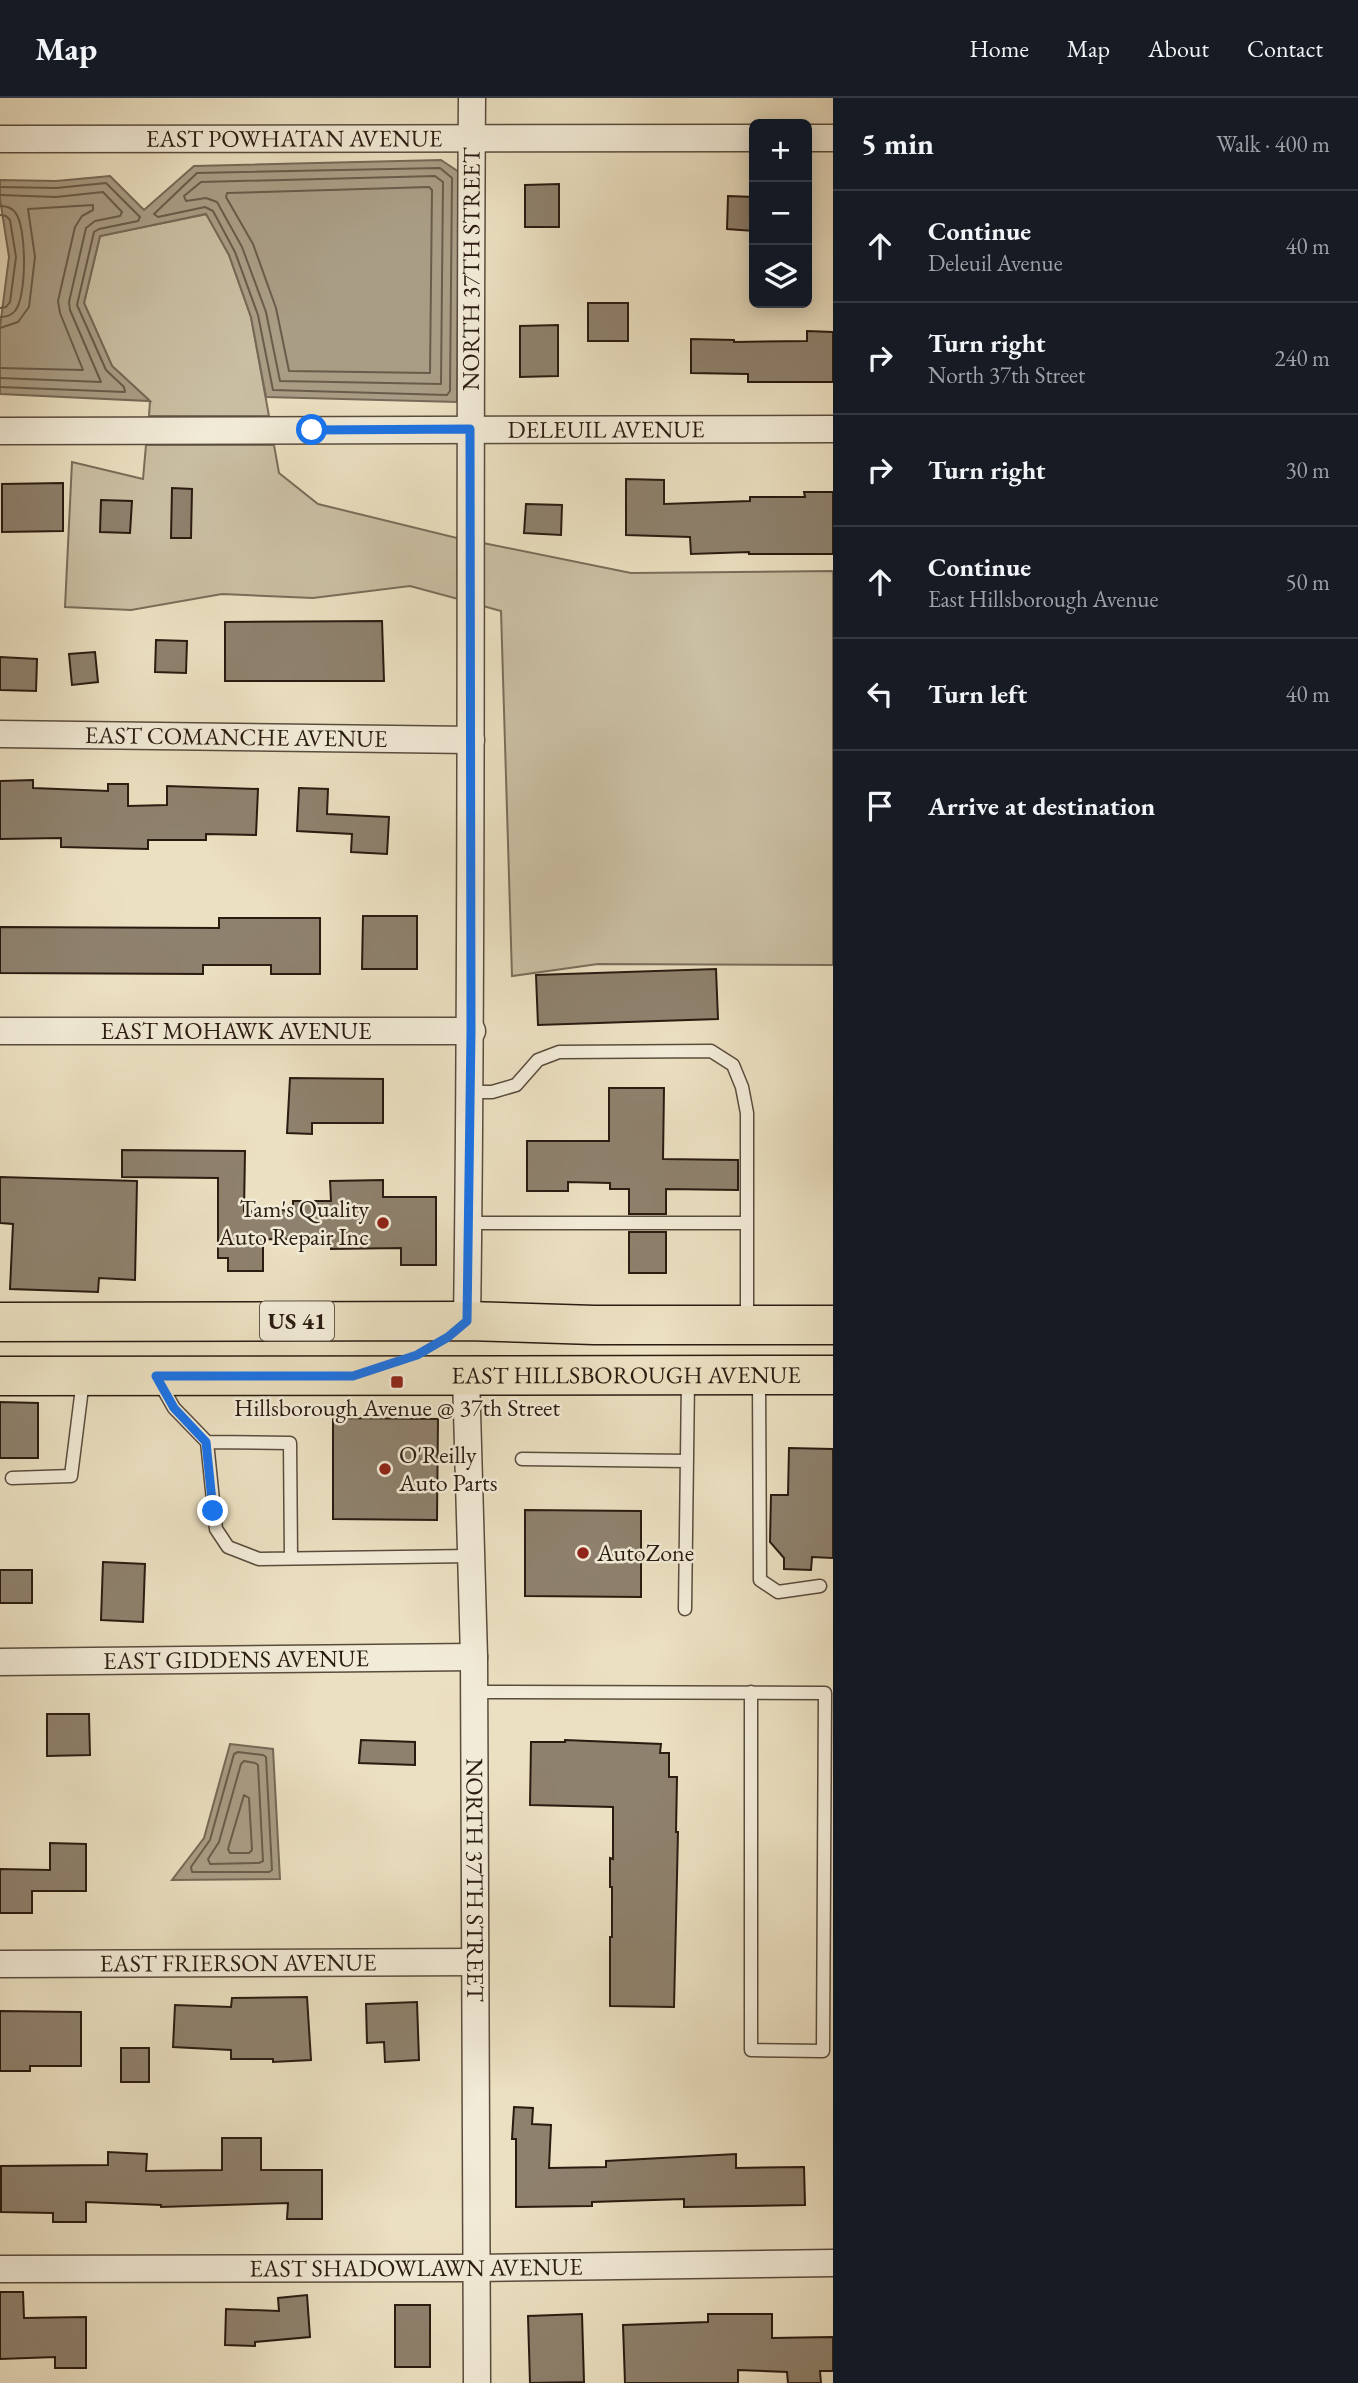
<!DOCTYPE html>
<html lang="en">
<head>
<meta charset="utf-8">
<style>
	:root { --surface:#171b24; --page:#20242c; --text:#f1f3f6; --muted:#9ea1a6; --line:#363941 }
	body { margin:0; font-family:"EB Garamond",serif; background:var(--page); color:var(--text) }
	.controls { position:absolute; right:21px; top:21px; display:grid; overflow:hidden; border-radius:10px; box-shadow:0 4px 18px #0003 }
	.controls button { width:63px; height:63px; display:grid; place-items:center; padding:0; border:0; border-bottom:2px solid var(--line); background:var(--surface); color:var(--text); font:35px sans-serif }
	.stop { position:absolute; width:21px; height:21px; margin:-16px; border:5px solid #1a73e8; border-radius:50%; background:#fff }
	.stop.end { background:#1a73e8; border-color:#fff; box-shadow:0 2px 7px #0008 }
	.list { margin:0; padding:0; list-style:none }
	h2 { display:flex; justify-content:space-between; align-items:center; height:91px; margin:0; padding:0 28px; font-size:30px }
	h2 small { font-size:23px; font-weight:400; color:var(--muted) }
	.list li { display:grid; grid-template-columns:46px 1fr auto; gap:21px; align-items:center; box-sizing:border-box; height:112px; padding:0 28px; border-top:2px solid var(--line) }
	.list b { display:block; font-size:26px; white-space:nowrap }
	.list p { margin:0; font-size:23px; white-space:nowrap; color:var(--muted) }
	.list em { font-size:23px; font-style:normal; color:var(--muted) }
	.icon { flex:none; width:38px; height:38px; fill:none; stroke:currentColor; stroke-width:2; stroke-linecap:round; stroke-linejoin:round }
	.map { position:relative; flex:none; width:833px; height:2285px; overflow:hidden }
	header { display:flex; align-items:center; gap:42px; box-sizing:border-box; height:98px; padding:0 35px; background:var(--surface); border-bottom:2px solid var(--line) }
	header strong { font-size:33px }
	nav { display:flex; gap:38px; margin-inline-start:auto; font-size:24px }
	main { display:flex }
	aside { flex:1; background:var(--surface) }
	.map>svg:first-child { display:block }
	.green { fill:#cabfa3; stroke:#7a6d5a; stroke-width:2 }
	.water { fill:#a99d85; stroke:#766957; stroke-width:2 }
	.lines { fill:none; stroke-linecap:round; stroke-linejoin:round }
	.shore { stroke:#6a5c4b; stroke-width:2 }
	.building { fill:#8e816d; stroke:#2a1b11; stroke-width:2 }
	.lane-casing { stroke:#5a4c3d; stroke-width:15 }
	.street-casing { stroke:#5a4c3d; stroke-width:29 }
	.primary-casing { stroke:#2a1b11; stroke-width:41 }
	.lane { stroke:#f2ebd7; stroke-width:12 }
	.street { stroke:#f2ebd7; stroke-width:26 }
	.primary { stroke:#ebe0c1; stroke-width:38 }
	.route { stroke:#1a73e8; stroke-width:9 }
	.poi-dot { fill:#8f2418; stroke:#f2ebd7; stroke-width:2.5 }
	.labels { text-anchor:middle; stroke-width:5; stroke-linejoin:round; paint-order:stroke }
	.shield { fill:#f2ebd7; stroke:#66594c; stroke-width:2 }
	.shield-label { font-size:23px; font-weight:bold; fill:#2a1b11 }
	.street-label { font-size:24px; fill:#2a1b11; stroke:#f2ebd7 }
	.poi-label { font-size:24px; fill:#2a1b11; stroke:#f2ebd7; text-anchor:start }
</style>
</head>
<body>
<header>
<strong>Map</strong>
<nav><a>Home</a><a>Map</a><a>About</a><a>Contact</a></nav>
</header>
<main>
<div class="map">
<svg width="833" height="2285" viewBox="0 0 833 2285">
	<rect width="100%" height="100%" fill="#ebe0c1"/>
	<filter id="stains"><feTurbulence type="fractalNoise" baseFrequency=".00286" numOctaves="4"/><feColorMatrix values="0 0 0 0 .2 0 0 0 0 .09 0 0 0 0 .02 0 0 0 .5 -.17"/></filter>
	<radialGradient id="worn" r=".72"><stop offset=".6" stop-color="#630" stop-opacity="0"/><stop offset="1" stop-color="#630" stop-opacity=".3"/></radialGradient>
	<path class="green" d="M207 116 229 157 251 219 269 318H149L150 303 112 268 84 205 100 138Z
		M146 347H274L279 375 318 406 457 440 458 501 410 488 313 500 222 496 131 512 65 509 72 364 143 381Z
		M483 445 631 475 833 473V867L598 866 512 878 501 513 483 508Z"/>
	<path class="water" d="M441 62 459 74 457 304 266 299 251 219 229 157 206 116 100 138 84 205 112 268 150 303 0 296V229L9 159 0 101V82L56 83 110 78 144 112 194 68Z
		M230 1646 273 1651 280 1781 172 1782 204 1740Z"/>
	<g class="lines">
		<path class="shore" d="M440 70 452 80 450 293 447 297 273 292 258 217 235 154 213 113 205 109 158 119 154 116 197 75Z
			M435 78 443 84 441 286 280 283 266 214 242 149 217 104 206 100 186 103 184 98 201 84Z
			M0 89 56 90 106 85 140 119 138 123 99 131 94 134 77 207 106 272 124 289 125 294 0 289
			M429 89 432 92 430 275 289 273 276 210 253 146 226 99 227 95Z
			M0 97 56 99 103 94 122 114 120 118 95 123 86 130 69 204 70 212 101 284 0 280
			M0 108C6 108 11 109 15 114 27 128 27 199 15 213 11 218 6 219 0 219
			M0 117 6 118 10 122 16 159 10 204 6 209 0 210
			M0 230 18 224 29 209 35 159 28 111 93 107V112L82 118 75 129 58 203 60 215 83 272 0 270
			M238 1654 263 1657 266 1659 272 1772 269 1774H192L191 1769 210 1742 234 1656Z
			M244 1663 255 1665 258 1667 263 1763 259 1765 210 1766 208 1761 219 1744 241 1666Z
			M244 1697 249 1700 252 1752 249 1755H230L228 1751Z"/>
	</g>
	<path class="building" d="M559 86V129H525V87Z
		M728 98 754 99V133L727 131Z
		M588 205H628V243H588Z
		M558 227V278L520 279V228Z
		M807 233 833 234V284H748V276L691 275V241L734 242V244L807 243Z
		M626 381 664 382V406L750 403V399H805L804 394H833V456H749V454L691 456 690 439 626 437Z
		M63 385V433L2 434V386Z
		M172 390 192 391 191 440H171Z
		M101 402 132 403 130 435 100 434Z
		M526 406 562 407 561 437 524 435Z
		M382 523 384 583H225V524Z
		M156 542 187 543 186 575 155 574Z
		M95 554 98 584 72 587 69 556Z
		M0 559 37 561 36 593 0 592Z
		M33 682V690L108 693V686H128V708L167 707V688L258 691 256 737 206 736V742H148V751L61 749V740L0 741V683Z
		M299 690 328 691 327 716 389 719 387 756 351 754 352 736 297 733Z
		M363 818H417V871H362Z
		M219 820H320V876H271V867H203V876L0 875V829L219 830Z
		M716 871 718 921 538 927 536 877Z
		M290 980 383 981V1025H312V1036L287 1035Z
		M609 990H664L663 1061 738 1062V1092L666 1091V1116H629V1091H610V1085L568 1084V1093H527V1043H609Z
		M122 1052 245 1053 244 1113 293 1112V1103H331L330 1083 383 1082V1099H436V1167H401V1150L331 1151V1142L263 1141V1173H228V1160H218V1080L122 1079Z
		M0 1079 137 1083 135 1182 99 1180 98 1194 10 1191 13 1126 0 1125Z
		M629 1134H666V1175H629Z
		M0 1304 38 1305V1360H0Z
		M333 1320 438 1321 437 1422 333 1421Z
		M789 1350 833 1351V1460L812 1459 811 1472 784 1471V1460L770 1444 771 1397H788Z
		M525 1412 641 1413V1499L525 1498Z
		M103 1464 145 1466 143 1524 101 1522Z
		M0 1472H32V1505H0Z
		M47 1616H89L90 1657 47 1658Z
		M361 1642 415 1644V1667L359 1665Z
		M565 1642 661 1646 660 1655H669V1679H677L676 1734H678L674 1909 610 1908V1839H612V1789H610V1760L613 1761V1709L530 1707 531 1644H565Z
		M50 1745 86 1746V1793H32V1815H0V1771L50 1772Z
		M307 1899 311 1962 273 1964V1961H231V1952L173 1949 175 1907 231 1909 232 1900Z
		M417 1904 419 1962 385 1964 384 1944 367 1945 366 1906Z
		M0 1913 81 1914V1968H30V1973H0Z
		M121 1950H149V1984H121Z
		M514 2009 533 2010 532 2026 551 2027 549 2070 606 2069V2063L736 2056V2070L804 2069 805 2107 684 2109V2101L592 2104V2108L516 2109V2041H512Z
		M222 2040H261V2072H322V2121H287L288 2105 161 2109V2107L86 2104V2124H53V2115L1 2114V2068L108 2067V2054L147 2056 146 2073 222 2072Z
		M0 2194H23L24 2220 86 2219V2270H55V2259L0 2261Z
		M307 2197 310 2239 255 2244V2248L225 2247 226 2211 279 2213 278 2200Z
		M395 2207H430V2269H395Z
		M582 2216 584 2284 530 2285 528 2218Z
		M708 2216H772V2240L833 2239V2273H820L821 2285H788L787 2274 738 2272V2285H625L623 2227 708 2224Z"/>
	<g class="lines">
		<g class="lane-casing">
			<path id="lane" d="M471 994H492L516 987 538 962 559 954 711 953 733 967 742 989 747 1015V1224
				M469 1125H747
				M158 1282 174 1310 207 1344 216 1431 228 1449 259 1461 471 1458
				M759 1282 760 1482 778 1494 820 1488
				M207 1344 290 1345 291 1460
				M522 1361 687 1363
				M12 1380 71 1378 83 1282
				M685 1511 688 1282
				M474 1594 825 1595 823 1953 751 1952V1594"/>
		</g>
		<g class="street-casing">
			<g id="street">
				<path d="M807 40H833"/>
				<path id="s1" d="M0 41 754 40"/>
				<path id="s2" d="M0 333 833 331"/>
				<path id="s3" d="M0 636 471 642"/>
				<path id="s4" d="M0 933H472"/>
				<path id="s5" d="M467 1223C473 815 469 408 472 0"/>
				<path id="s6" d="M466 1278 474 1559 477 2285"/>
				<path id="s7" d="M0 1564 474 1559"/>
				<path id="s8" d="M0 1866 475 1864"/>
				<path id="s9" d="M0 2171 476 2170 833 2165"/>
			</g>
		</g>
		<g class="primary-casing">
			<g id="primary">
				<path d="M0 1224 467 1223 594 1227H833"/>
				<path id="s10" d="M0 1278 833 1277"/>
			</g>
		</g>
		<use href="#lane" class="lane"/>
		<use href="#street" class="street"/>
		<use href="#primary" class="primary"/>
	</g>
	<g class="lines">
		<path class="route" d="M213 1413 206 1344 174 1310 156 1278H353L417 1257 448 1239 467 1223 471 933 470 331 312 332"/>
	</g>
	<g class="poi-dot">
		<circle cx="383" cy="1125" r="7"/>
		<rect x="390" y="1277" width="14" height="14" rx="3.5"/>
		<circle cx="385" cy="1371" r="7"/>
		<circle cx="583" cy="1455" r="7"/>
	</g>
	<g class="labels">
		<rect class="shield" x="260" y="1203.5" width="74" height="39" rx="5"/>
		<g class="shield-label">
			<text x="297" y="1231">US 41</text>
		</g>
		<g class="street-label">
			<text dy="8" stroke="none"><textPath href="#s1" startOffset="294">EAST POWHATAN AVENUE</textPath></text>
			<text dy="8" stroke="none"><textPath href="#s5" startOffset="1052">NORTH 37TH STREET</textPath></text>
			<text dy="8" stroke="none"><textPath href="#s2" startOffset="606">DELEUIL AVENUE</textPath></text>
			<text dy="8" stroke="none"><textPath href="#s3" startOffset="236">EAST COMANCHE AVENUE</textPath></text>
			<text dy="8" stroke="none"><textPath href="#s4" startOffset="236">EAST MOHAWK AVENUE</textPath></text>
			<text dy="8" stroke="none"><textPath href="#s10" startOffset="626">EAST HILLSBOROUGH AVENUE</textPath></text>
			<text dy="8" stroke="none"><textPath href="#s7" startOffset="236">EAST GIDDENS AVENUE</textPath></text>
			<text dy="8" stroke="none"><textPath href="#s6" startOffset="504">NORTH 37TH STREET</textPath></text>
			<text dy="8" stroke="none"><textPath href="#s8" startOffset="238">EAST FRIERSON AVENUE</textPath></text>
			<text dy="8" stroke="none"><textPath href="#s9" startOffset="416">EAST SHADOWLAWN AVENUE</textPath></text>
		</g>
		<g class="poi-label">
			<text x="369" y="1119" text-anchor="end">Tam's Quality<tspan x="369" dy="28">Auto Repair Inc</tspan></text>
			<text x="397" y="1318" text-anchor="middle">Hillsborough Avenue @ 37th Street</text>
			<text x="399" y="1365">O'Reilly<tspan x="399" dy="28">Auto Parts</tspan></text>
			<text x="597" y="1463">AutoZone</text>
		</g>
	</g>
	<rect width="100%" height="100%" filter="url(#stains)"/>
	<rect width="100%" height="100%" fill="url(#worn)"/>
</svg>
<div class="controls">
<button>+</button>
<button>−</button>
<button><svg class="icon" aria-label="layers" viewBox="0 0 24 24"><path d="M12 4l9 5-9 5-9-5zM3 14l9 5 9-5"/></svg></button>
</div>
<div class="stop" style="left:312px;top:332px"></div>
<div class="stop end" style="left:213px;top:1413px"></div>
</div>
<aside>
<h2>5 min<small>Walk · 400 m</small></h2>
<ul class="list">
<li><svg class="icon" aria-label="ahead" viewBox="0 0 24 24"><path d="M12 20V5M6 11l6-6 6 6"/></svg><div><b>Continue</b><p>Deleuil Avenue</p></div><em>40 m</em></li>
<li><svg class="icon" aria-label="right" viewBox="0 0 24 24"><path d="M7 20v-9h11M14 6l5 5-5 5"/></svg><div><b>Turn right</b><p>North 37th Street</p></div><em>240 m</em></li>
<li><svg class="icon" aria-label="right" viewBox="0 0 24 24"><path d="M7 20v-9h11M14 6l5 5-5 5"/></svg><div><b>Turn right</b></div><em>30 m</em></li>
<li><svg class="icon" aria-label="ahead" viewBox="0 0 24 24"><path d="M12 20V5M6 11l6-6 6 6"/></svg><div><b>Continue</b><p>East Hillsborough Avenue</p></div><em>50 m</em></li>
<li><svg class="icon" aria-label="left" viewBox="0 0 24 24"><path d="M17 20v-9H6M10 6l-5 5 5 5"/></svg><div><b>Turn left</b></div><em>40 m</em></li>
<li><svg class="icon" aria-label="arrive" viewBox="0 0 24 24"><path d="M6 21V4h12l-3 4 3 4H6"/></svg><div><b>Arrive at destination</b></div></li>
</ul>
</aside>
</main>
</body>
</html>
